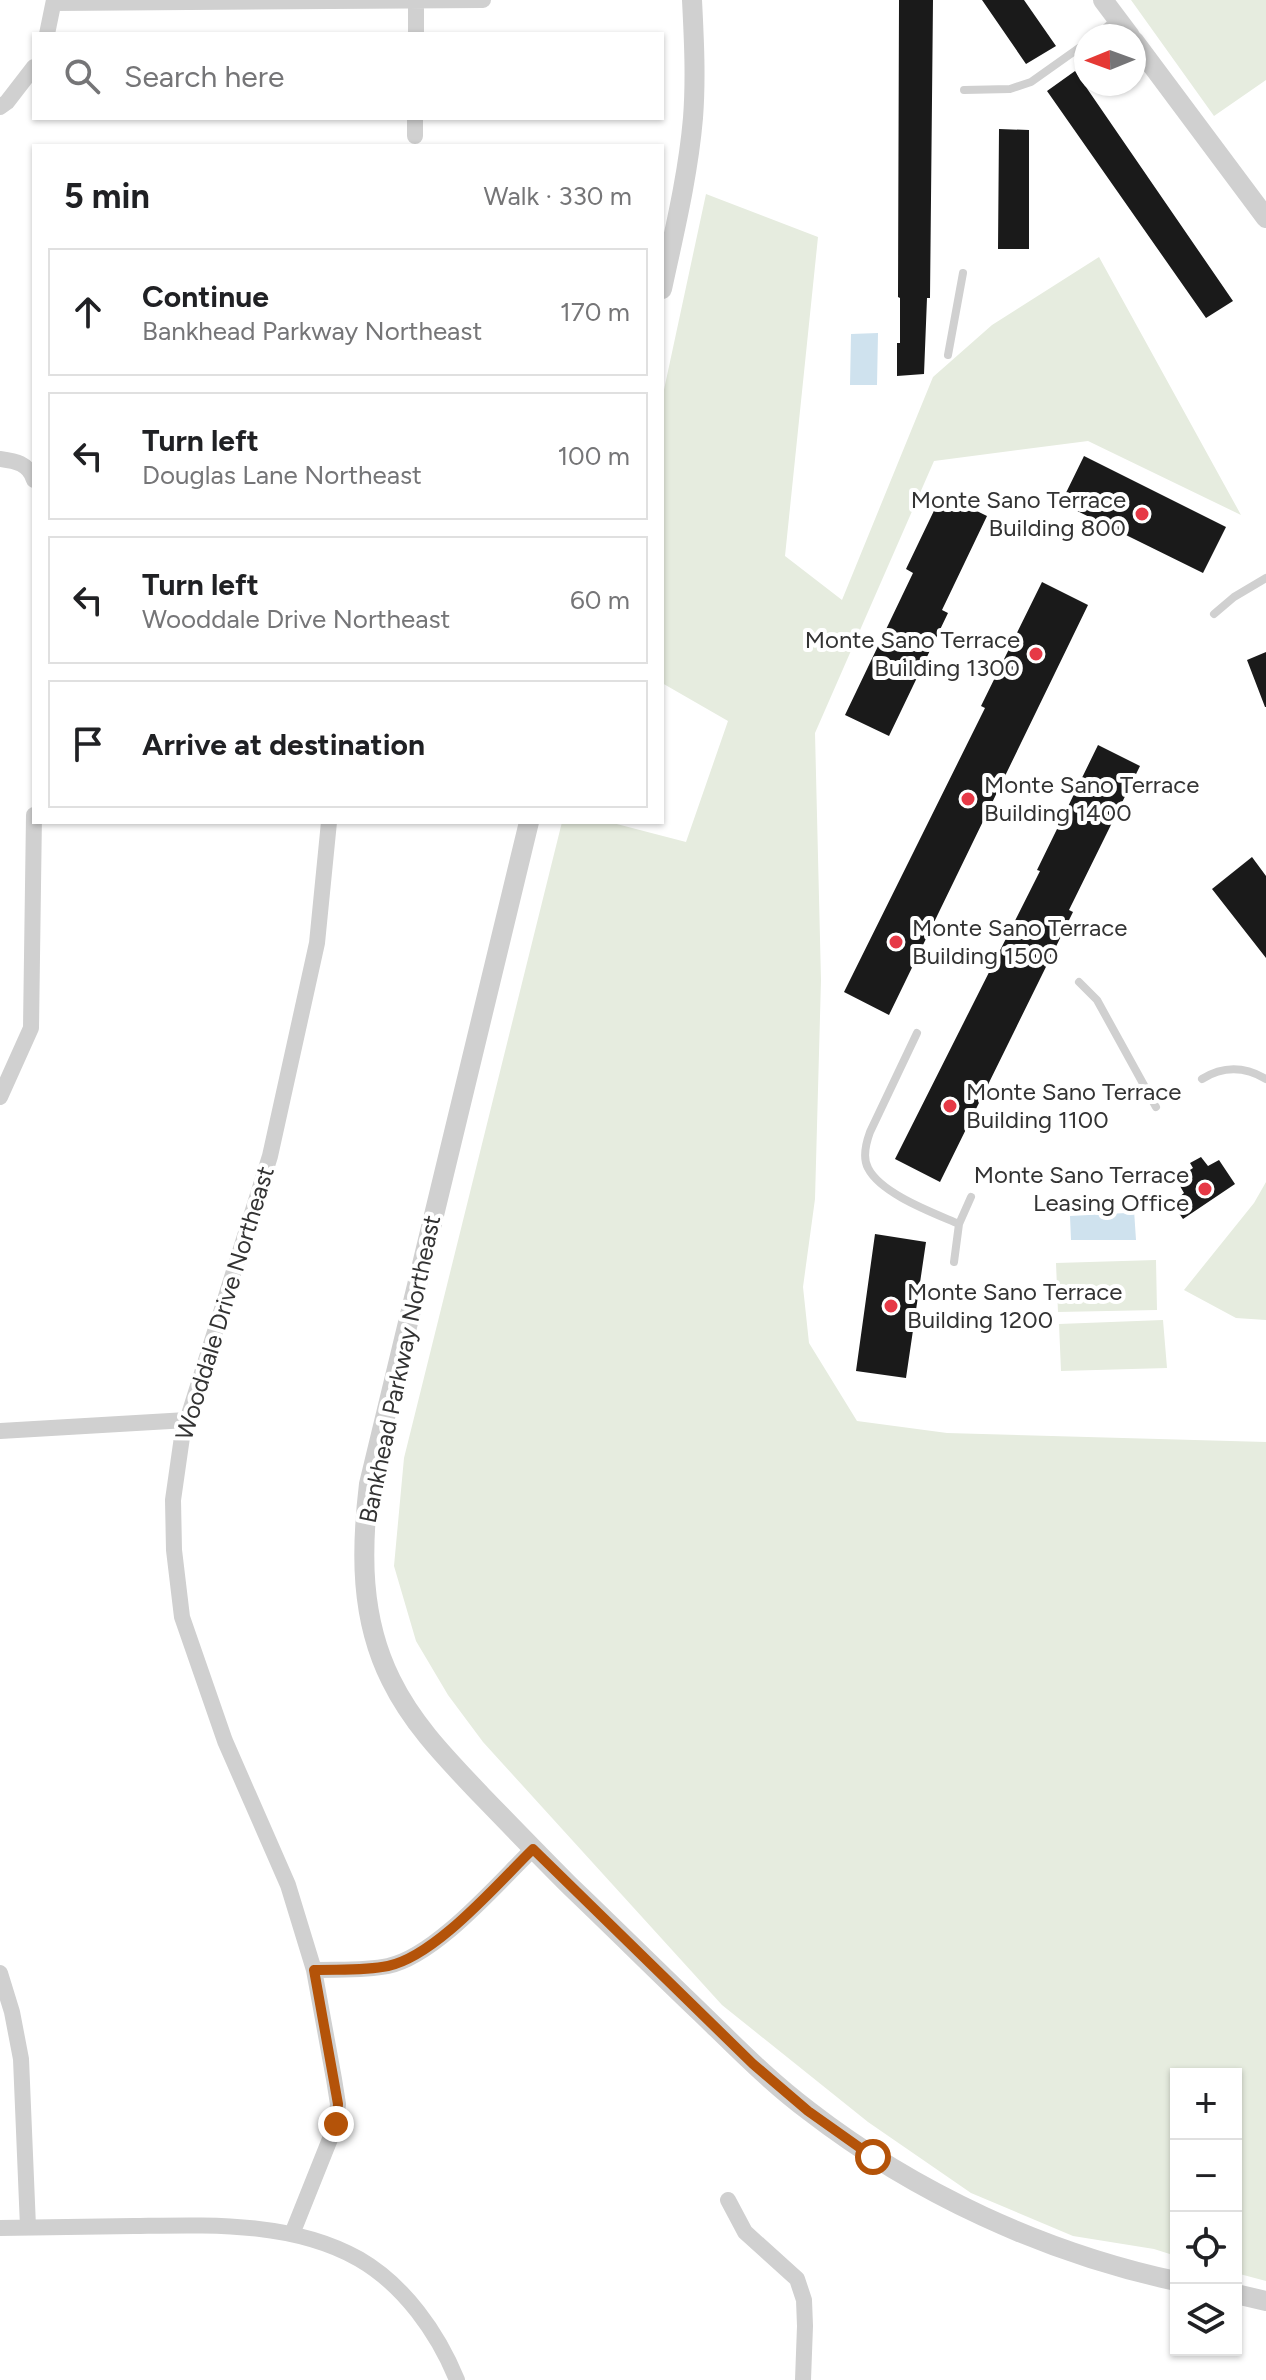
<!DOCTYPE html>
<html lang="en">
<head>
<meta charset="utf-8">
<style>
	:root { --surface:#fff; --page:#f2f2f2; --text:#202124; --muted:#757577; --line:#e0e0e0 }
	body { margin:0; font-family:Figtree,sans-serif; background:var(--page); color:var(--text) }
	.controls { position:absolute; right:24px; bottom:24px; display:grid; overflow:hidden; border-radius:0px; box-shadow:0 2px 6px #0004 }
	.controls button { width:72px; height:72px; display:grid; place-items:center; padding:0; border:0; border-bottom:2px solid var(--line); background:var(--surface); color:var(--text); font:40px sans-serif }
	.compass { position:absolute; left:1074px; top:24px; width:72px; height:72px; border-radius:50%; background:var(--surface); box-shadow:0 2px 6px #0004; rotate:269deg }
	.stop { position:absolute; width:24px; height:24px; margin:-18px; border:6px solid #b45309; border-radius:50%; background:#fff }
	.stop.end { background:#b45309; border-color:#fff; box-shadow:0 2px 8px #0008 }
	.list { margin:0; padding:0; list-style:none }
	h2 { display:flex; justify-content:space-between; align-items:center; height:104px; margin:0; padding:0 32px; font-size:34px }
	h2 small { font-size:26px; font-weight:400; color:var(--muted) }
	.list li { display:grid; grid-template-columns:52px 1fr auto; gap:24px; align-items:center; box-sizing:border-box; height:128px; margin:0 16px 16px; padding:0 16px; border:2px solid var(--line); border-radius:0px }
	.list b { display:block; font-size:30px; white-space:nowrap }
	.list p { margin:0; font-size:26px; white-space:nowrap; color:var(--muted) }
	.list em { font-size:26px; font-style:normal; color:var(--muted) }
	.icon { flex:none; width:44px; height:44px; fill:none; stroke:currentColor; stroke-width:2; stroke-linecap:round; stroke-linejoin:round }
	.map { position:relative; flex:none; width:1266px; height:2380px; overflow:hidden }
	.search { position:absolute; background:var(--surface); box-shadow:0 2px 6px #0004; left:32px; top:32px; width:632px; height:88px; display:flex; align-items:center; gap:20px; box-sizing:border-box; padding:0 28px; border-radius:0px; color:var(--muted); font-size:30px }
	.panel { position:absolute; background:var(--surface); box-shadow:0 2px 6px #0004; left:32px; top:144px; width:632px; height:680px; border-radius:0px }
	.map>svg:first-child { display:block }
	.green { fill:#e6ecdf }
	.water { fill:#cfe2ee }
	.building { fill:#1a1a1a }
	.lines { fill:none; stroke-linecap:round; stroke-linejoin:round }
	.service { stroke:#d0d0d0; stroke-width:8 }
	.minor { stroke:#d0d0d0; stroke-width:16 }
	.tertiary { stroke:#d0d0d0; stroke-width:20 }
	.route { stroke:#b45309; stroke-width:10 }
	.poi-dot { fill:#e63946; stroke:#fff; stroke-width:3 }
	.labels { text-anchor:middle; stroke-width:8; stroke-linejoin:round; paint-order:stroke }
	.poi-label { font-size:24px; fill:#333; stroke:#fff; text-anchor:start }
	.street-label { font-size:24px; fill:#333; stroke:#fff }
</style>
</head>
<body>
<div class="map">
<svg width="1266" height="2380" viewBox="0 0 1266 2380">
	<rect width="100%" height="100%" fill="#fff"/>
	<path class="green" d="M1131 0H1266V80L1214 116Z
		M706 194 818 237 785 556 842 600 933 377 992 325 1099 257 1241 515 1088 441 934 461 815 733 821 980 815 1199 803 1287 809 1343 857 1421 947 1433 1266 1442V2281L1236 2273V2074H1176V2256L1154 2249 1073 2236 971 2193 868 2122 722 2005 483 1742 448 1695 416 1641 394 1566 404 1458 562 822H609L686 842 728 721 662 683V399Z
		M1266 1182V1320L1236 1318 1184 1290 1254 1203Z
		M1156 1260 1157 1310 1058 1312 1056 1263Z
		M1163 1320 1167 1368 1061 1371 1059 1324Z"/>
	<path class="water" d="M878 333 877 385H850L851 334Z
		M1134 1210 1136 1240H1071L1070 1216 1126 1213Z"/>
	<path class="building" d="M899 0H933L930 298H927L924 374 897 376V343H900V298L898 297Z
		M982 0H1024L1056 46 1026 64Z
		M1075 71 1233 301 1206 318 1047 91Z
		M999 129 1029 130V249H998Z
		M1084 456 1226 527 1203 573 1061 503Z
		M942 494 987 516 942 610 948 613 889 736 845 715 913 573 906 569Z
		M1042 582 1088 605 889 1015 844 992 985 708 981 706Z
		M1266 652V707H1265L1247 660Z
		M1098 745 1140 766 1069 910 1073 912 940 1182 895 1159 1040 871 1037 870Z
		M1252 857 1266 876V958L1212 889Z
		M1201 1157 1208 1166 1219 1160 1235 1184 1183 1219 1172 1203 1184 1193 1176 1179 1193 1168 1190 1163Z
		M875 1234 926 1242 906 1378 856 1371Z"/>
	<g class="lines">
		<path class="service" d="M1096 36 1116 19
			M964 90 1010 89 1031 82 1086 43
			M948 355 963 273
			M1214 614 1234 597 1266 578
			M1079 982 1097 1000 1156 1107
			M917 1033 870 1132C866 1143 862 1157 868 1168 881 1194 934 1213 959 1224
			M1202 1079C1223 1066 1244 1066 1266 1079
			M954 1262 959 1224 971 1197"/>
		<path class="minor" d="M54 3 483 0
			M47 34 54 0
			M416 34V0
			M0 107 7 102 34 67
			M415 136V118
			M0 459C15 461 29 463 34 480
			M0 1097 31 1028 34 815
			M0 1431 187 1420
			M314 1970C338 1969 364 1971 388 1966 436 1956 498 1883 533 1849
			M0 1973 12 2012 21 2059 28 2227
			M728 2200 745 2232 797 2279 804 2300 805 2326 803 2380
			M0 2228C45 2227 89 2227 134 2226 208 2225 292 2221 359 2259 404 2285 438 2333 457 2380
			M292 2234 336 2124 338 2104 334 2079 314 1970 288 1885 225 1741 182 1617 174 1550 173 1500 182 1437 270 1156 317 943 329 822"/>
		<path class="tertiary" d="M1103 0 1130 36
			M1134 41 1266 218
			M662 289C674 233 688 176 693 118 696 79 694 39 692 0
			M529 822 369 1484C361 1551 360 1618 391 1680 413 1725 447 1759 481 1795 510 1825 540 1856 570 1886 614 1928 657 1971 701 2013 736 2047 770 2082 809 2111 915 2193 1045 2253 1176 2281
			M1236 2294 1266 2301"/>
	</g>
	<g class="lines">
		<path class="route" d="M336 2124 338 2104 314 1970C338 1969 364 1971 388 1966 436 1956 498 1883 533 1849L753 2064 808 2111 873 2157"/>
	</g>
	<g class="poi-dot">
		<circle cx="1142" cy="514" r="8"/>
		<circle cx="1036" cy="654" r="8"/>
		<circle cx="968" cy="799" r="8"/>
		<circle cx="896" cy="942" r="8"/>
		<circle cx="950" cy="1106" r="8"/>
		<circle cx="1205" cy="1189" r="8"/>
		<circle cx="891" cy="1306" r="8"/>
	</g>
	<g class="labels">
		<g class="poi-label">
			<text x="1126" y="508" text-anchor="end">Monte Sano Terrace<tspan x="1126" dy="28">Building 800</tspan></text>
			<text x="1020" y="648" text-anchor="end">Monte Sano Terrace<tspan x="1020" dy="28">Building 1300</tspan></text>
			<text x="984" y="793">Monte Sano Terrace<tspan x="984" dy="28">Building 1400</tspan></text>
			<text x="912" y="936">Monte Sano Terrace<tspan x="912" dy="28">Building 1500</tspan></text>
			<text x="966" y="1100">Monte Sano Terrace<tspan x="966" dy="28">Building 1100</tspan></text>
			<text x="1189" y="1183" text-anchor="end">Monte Sano Terrace<tspan x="1189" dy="28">Leasing Office</tspan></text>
			<text x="907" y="1300">Monte Sano Terrace<tspan x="907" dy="28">Building 1200</tspan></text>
		</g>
		<g class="street-label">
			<text transform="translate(225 1303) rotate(-73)" y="8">Wooddale Drive Northeast</text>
			<text transform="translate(400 1369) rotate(-78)" y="8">Bankhead Parkway Northeast</text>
		</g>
	</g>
</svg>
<div class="controls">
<button>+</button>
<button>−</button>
<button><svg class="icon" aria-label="locate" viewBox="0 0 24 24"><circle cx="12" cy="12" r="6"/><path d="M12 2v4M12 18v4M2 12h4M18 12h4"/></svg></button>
<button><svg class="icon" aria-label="layers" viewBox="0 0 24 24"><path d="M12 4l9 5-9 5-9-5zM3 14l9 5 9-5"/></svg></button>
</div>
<svg class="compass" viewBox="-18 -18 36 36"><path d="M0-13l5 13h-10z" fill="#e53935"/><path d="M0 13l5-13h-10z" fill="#757577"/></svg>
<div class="stop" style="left:873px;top:2157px"></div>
<div class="stop end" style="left:336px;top:2124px"></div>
<div class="search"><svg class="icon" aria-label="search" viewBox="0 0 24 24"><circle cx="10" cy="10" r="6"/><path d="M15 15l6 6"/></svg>Search here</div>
<section class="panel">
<h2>5 min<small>Walk · 330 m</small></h2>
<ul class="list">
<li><svg class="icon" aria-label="ahead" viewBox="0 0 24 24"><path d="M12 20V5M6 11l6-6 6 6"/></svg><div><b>Continue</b><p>Bankhead Parkway Northeast</p></div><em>170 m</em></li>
<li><svg class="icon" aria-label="left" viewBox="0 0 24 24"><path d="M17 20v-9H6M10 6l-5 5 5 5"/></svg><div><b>Turn left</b><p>Douglas Lane Northeast</p></div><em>100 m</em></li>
<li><svg class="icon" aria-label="left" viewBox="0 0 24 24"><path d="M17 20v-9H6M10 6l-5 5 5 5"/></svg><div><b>Turn left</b><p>Wooddale Drive Northeast</p></div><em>60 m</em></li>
<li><svg class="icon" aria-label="arrive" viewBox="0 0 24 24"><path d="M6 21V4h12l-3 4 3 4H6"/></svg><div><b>Arrive at destination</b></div></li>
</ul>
</section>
</div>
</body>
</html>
